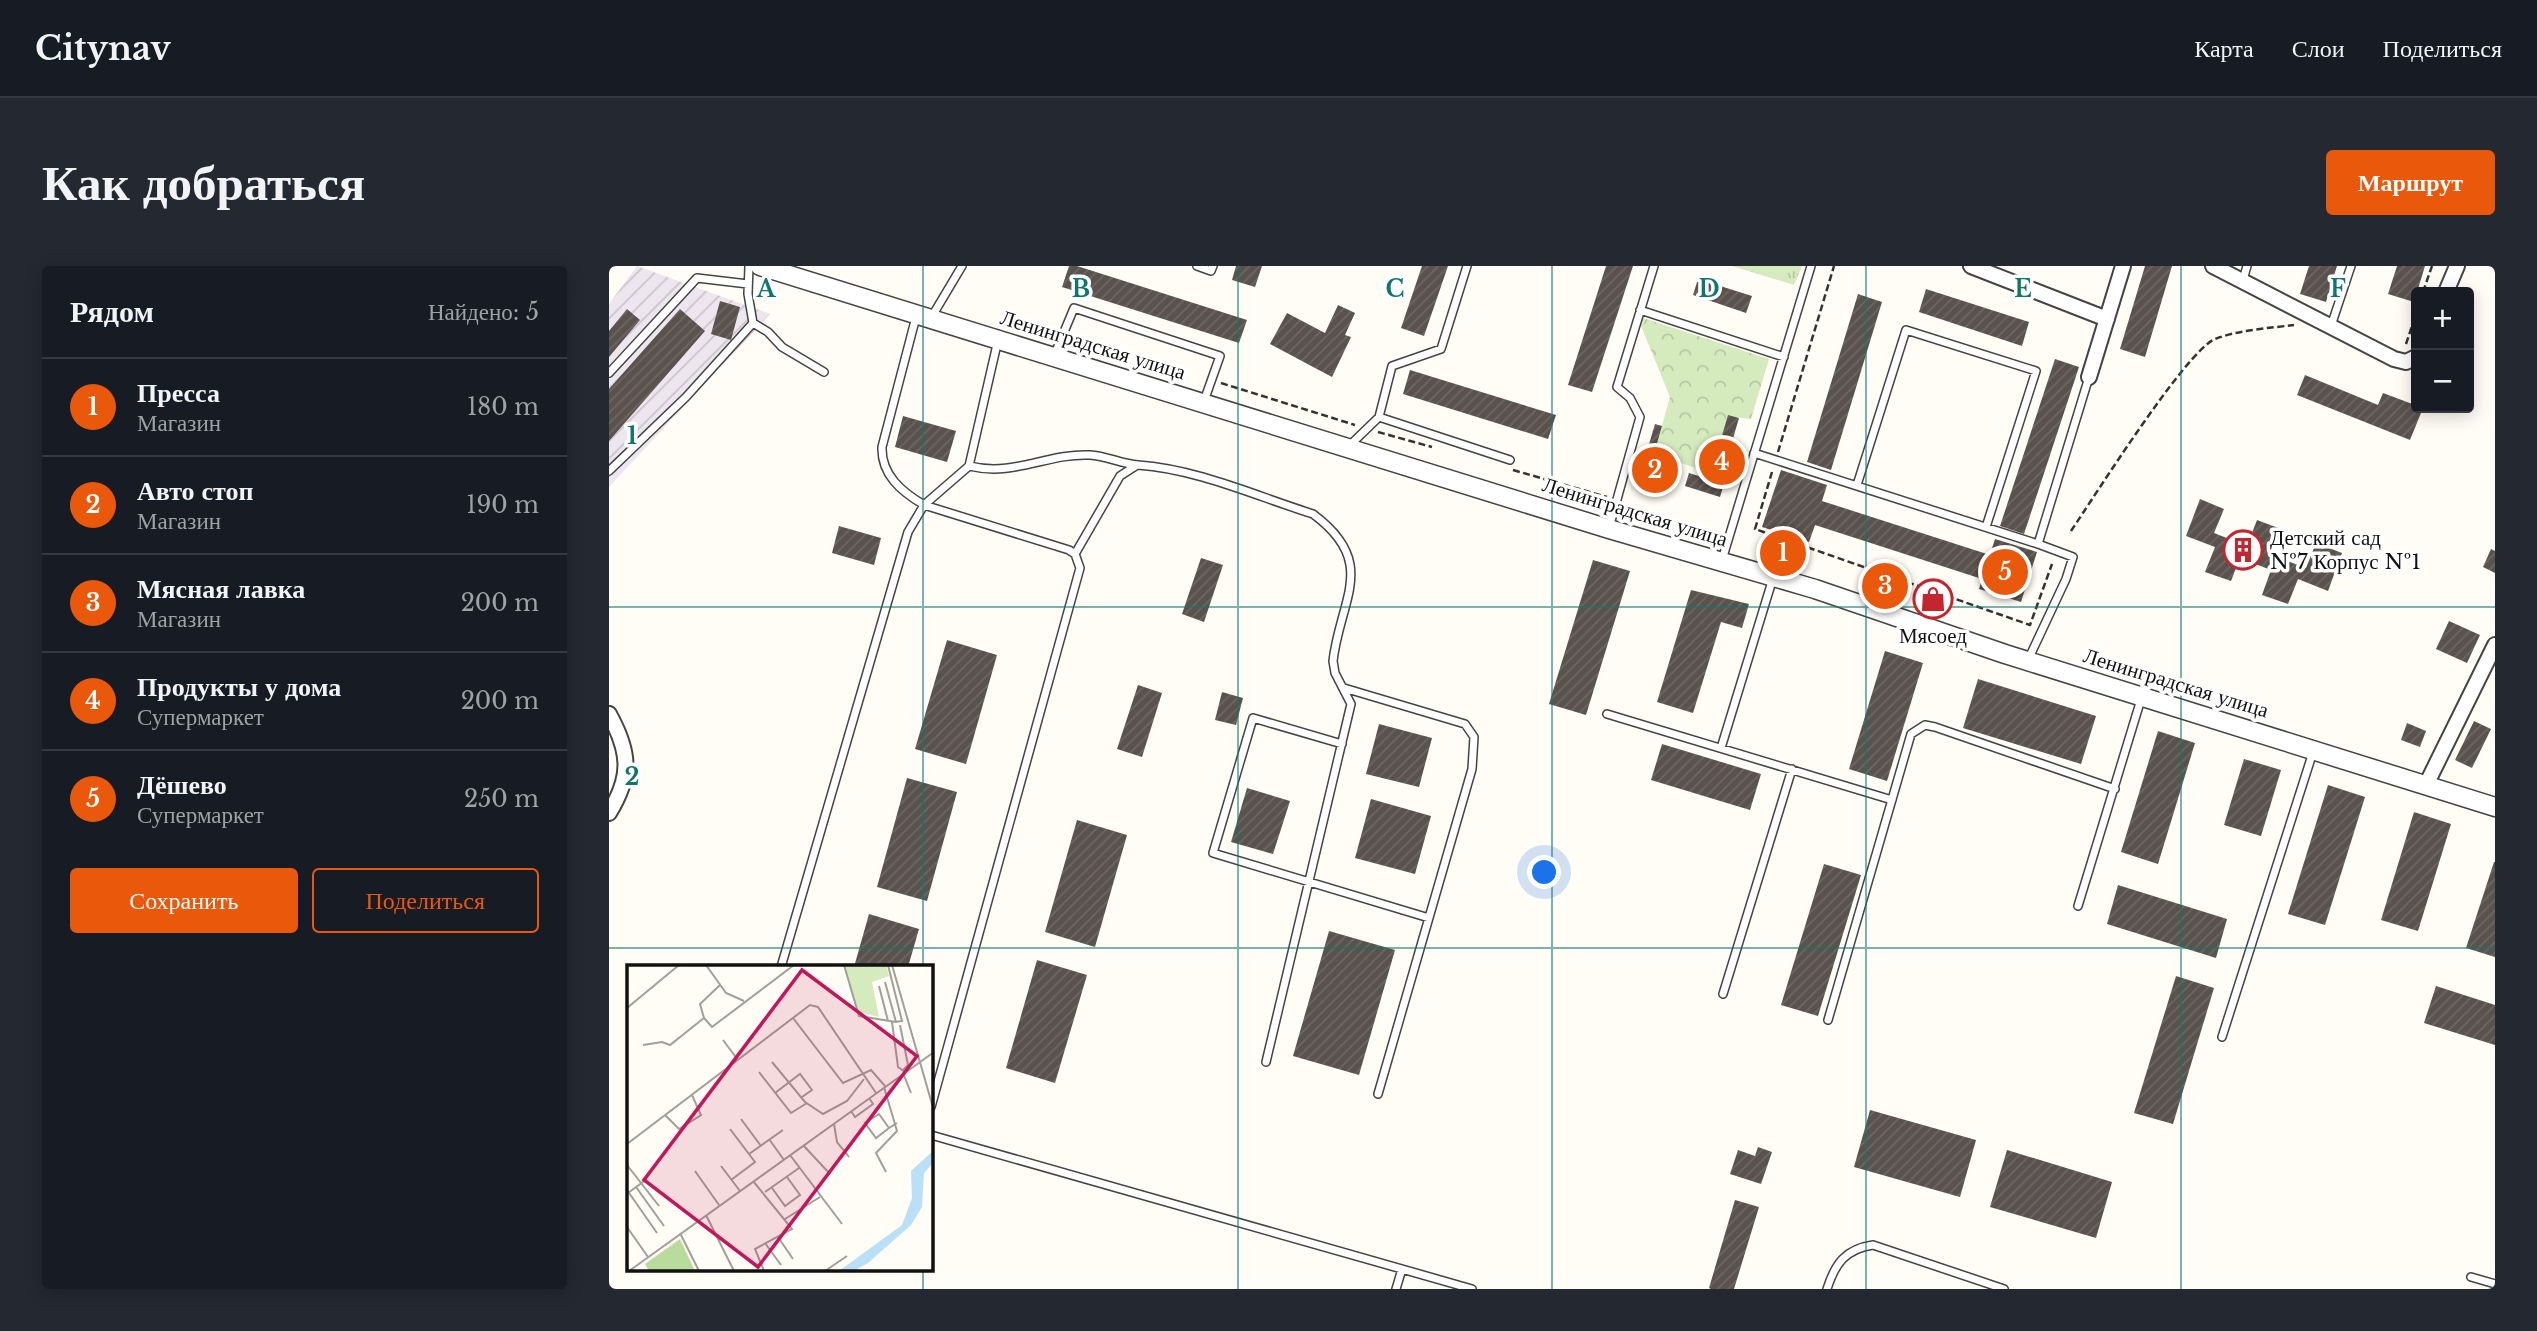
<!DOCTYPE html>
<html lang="ru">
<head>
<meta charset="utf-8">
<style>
	:root { --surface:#171b24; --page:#242831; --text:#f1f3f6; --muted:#9ea1a6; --line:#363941; --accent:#ea580c }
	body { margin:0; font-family:"Libre Baskerville",serif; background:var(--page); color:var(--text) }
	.controls { position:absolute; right:21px; top:21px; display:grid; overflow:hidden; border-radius:7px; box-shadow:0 4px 18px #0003 }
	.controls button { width:63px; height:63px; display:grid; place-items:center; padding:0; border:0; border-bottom:2px solid var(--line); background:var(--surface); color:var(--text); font:35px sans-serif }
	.you { position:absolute; left:936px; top:607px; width:24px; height:24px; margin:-18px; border:5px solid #fff; border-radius:50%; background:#1a73e8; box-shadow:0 0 0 10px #1a73e833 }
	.badge { display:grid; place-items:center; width:46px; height:46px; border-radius:50%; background:var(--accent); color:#fff; font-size:23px; font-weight:700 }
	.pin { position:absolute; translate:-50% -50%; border:4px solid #fff; box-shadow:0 2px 7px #0006 }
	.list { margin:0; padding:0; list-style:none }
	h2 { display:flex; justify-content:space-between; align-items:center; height:91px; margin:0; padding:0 28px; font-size:30px }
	h2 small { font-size:23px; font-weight:400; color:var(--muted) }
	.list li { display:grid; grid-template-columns:46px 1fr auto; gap:21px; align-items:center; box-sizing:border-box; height:98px; padding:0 28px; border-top:2px solid var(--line) }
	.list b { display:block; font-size:26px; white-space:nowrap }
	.list p { margin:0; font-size:23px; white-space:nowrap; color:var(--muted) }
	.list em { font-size:23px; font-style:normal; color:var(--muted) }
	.actions { display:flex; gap:14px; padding:21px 28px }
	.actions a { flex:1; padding:16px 0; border:2px solid var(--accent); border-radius:7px; text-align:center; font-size:24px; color:var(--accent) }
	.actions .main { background:var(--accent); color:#fff }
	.map { position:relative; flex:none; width:1886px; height:1023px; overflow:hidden; border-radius:7px }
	header { display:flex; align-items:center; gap:42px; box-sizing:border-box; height:98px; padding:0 35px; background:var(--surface); border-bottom:2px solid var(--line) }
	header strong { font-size:33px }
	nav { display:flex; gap:38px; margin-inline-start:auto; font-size:24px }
	.intro { display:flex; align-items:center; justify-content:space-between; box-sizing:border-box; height:168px; padding:0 42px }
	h1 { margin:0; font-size:49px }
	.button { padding:18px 32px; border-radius:7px; background:var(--accent); color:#fff; font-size:24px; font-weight:700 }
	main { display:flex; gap:42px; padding:0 42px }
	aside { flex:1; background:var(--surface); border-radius:7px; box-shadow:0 4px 18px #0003 }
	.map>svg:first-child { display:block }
	.industrial { fill:url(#industrial-furrows) }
	.grass { fill:url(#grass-tufts) }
	.park { fill:url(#park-crowns) }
	.building { fill:url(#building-hatch) }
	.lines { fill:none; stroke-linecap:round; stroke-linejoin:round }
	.service-casing { stroke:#444; stroke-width:10 }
	.minor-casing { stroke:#444; stroke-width:18 }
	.tertiary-casing { stroke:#444; stroke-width:21 }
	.path { stroke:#333; stroke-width:2.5; stroke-dasharray:7 3.5; stroke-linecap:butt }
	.service { stroke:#fff; stroke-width:7 }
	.minor { stroke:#fff; stroke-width:14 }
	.tertiary { stroke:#fff; stroke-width:18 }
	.grid { fill:none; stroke:#0f766e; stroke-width:2; stroke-opacity:0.55 }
	.labels { text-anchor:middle; stroke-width:7; stroke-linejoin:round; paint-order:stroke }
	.street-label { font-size:21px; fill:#111; stroke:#fff }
	.poi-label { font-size:21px; fill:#111; stroke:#fff; text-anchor:start }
	.inset-road { fill:none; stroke:#a09f9a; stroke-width:2 }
	.view { fill:#c2185b; fill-opacity:0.15; stroke:#c2185b; stroke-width:3.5 }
	.inset-edge { fill:none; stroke:#111; stroke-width:3.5 }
	.grid-label { font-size:23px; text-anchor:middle; font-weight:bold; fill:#0f766e; stroke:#fff; stroke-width:7; stroke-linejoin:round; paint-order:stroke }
</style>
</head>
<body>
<header>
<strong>Citynav</strong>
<nav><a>Карта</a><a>Слои</a><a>Поделиться</a></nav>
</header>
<div class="intro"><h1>Как добраться</h1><a class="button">Маршрут</a></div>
<main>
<aside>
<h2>Рядом<small>Найдено: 5</small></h2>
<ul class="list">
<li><span class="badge">1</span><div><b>Пресса</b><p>Магазин</p></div><em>180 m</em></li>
<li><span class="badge">2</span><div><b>Авто стоп</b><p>Магазин</p></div><em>190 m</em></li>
<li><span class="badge">3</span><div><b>Мясная лавка</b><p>Магазин</p></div><em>200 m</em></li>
<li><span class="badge">4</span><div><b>Продукты у дома</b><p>Супермаркет</p></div><em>200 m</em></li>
<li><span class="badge">5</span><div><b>Дёшево</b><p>Супермаркет</p></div><em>250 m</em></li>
</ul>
<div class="actions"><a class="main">Сохранить</a><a>Поделиться</a></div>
</aside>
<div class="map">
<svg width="1886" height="1023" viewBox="0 0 1886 1023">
	<defs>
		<pattern id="industrial-furrows" width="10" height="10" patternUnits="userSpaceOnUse" patternTransform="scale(1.75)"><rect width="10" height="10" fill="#eee6ef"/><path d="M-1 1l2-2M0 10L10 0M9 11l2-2" fill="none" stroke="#cbc4cc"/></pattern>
		<pattern id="grass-tufts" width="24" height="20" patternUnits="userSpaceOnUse" patternTransform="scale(1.75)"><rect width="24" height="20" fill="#d5ebbd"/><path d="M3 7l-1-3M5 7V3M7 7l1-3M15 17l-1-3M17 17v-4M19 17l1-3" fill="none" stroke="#b6c8a1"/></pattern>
		<pattern id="park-crowns" width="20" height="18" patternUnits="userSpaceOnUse" patternTransform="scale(1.75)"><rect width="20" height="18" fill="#d5ebbd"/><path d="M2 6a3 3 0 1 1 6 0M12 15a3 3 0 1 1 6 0" fill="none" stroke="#b6c8a1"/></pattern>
		<pattern id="building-hatch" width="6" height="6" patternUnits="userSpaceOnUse" patternTransform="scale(1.75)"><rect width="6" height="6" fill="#5a524d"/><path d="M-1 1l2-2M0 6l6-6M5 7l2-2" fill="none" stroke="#6d6662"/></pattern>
	</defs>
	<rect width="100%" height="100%" fill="#fffdf5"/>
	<path class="industrial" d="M28 0 161 48 0 221V38Z"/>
	<path class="grass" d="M1123 0H1193L1185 19Z"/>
	<path class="park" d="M1028 50 1160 93 1142 153 1119 150 1102 207 1045 188 1061 131Z"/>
	<path class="building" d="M460 0H468L638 54 630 77 453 21Z
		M627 0H653L646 21 623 14Z
		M813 0H839L815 70 792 62Z
		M997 0H1024L983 126 959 119Z
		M1536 0H1563L1536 91 1511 83Z
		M1700 0H1728L1717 36 1691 28Z
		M1788 0H1816L1805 36 1779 28Z
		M1089 13 1143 30 1137 47 1084 29Z
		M1317 23 1420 56 1413 80 1310 46Z
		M1249 28 1273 36 1222 204 1198 196Z
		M111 35 131 41 122 74 102 68Z
		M729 39 746 47 736 69 742 71 723 111 661 78 678 47 716 67Z
		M18 43 31 54 0 91V65Z
		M71 43 96 65 0 175V123Z
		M1446 93 1470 101 1415 268 1391 260Z
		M801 104 947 149 939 173 794 128Z
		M1696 109 1769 139 1774 127 1814 142 1801 174 1688 129Z
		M1119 149 1130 152 1113 210 1102 207Z
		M294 150 347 165 338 196 286 181Z
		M1046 158 1053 160 1045 188 1038 185Z
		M1032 193 1066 203 1062 215 1028 205Z
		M1172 204 1218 219 1213 235 1381 289 1386 273 1428 286 1412 336 1370 323 1373 313 1206 259 1200 276 1153 261Z
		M1080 207 1115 218 1111 231 1076 220Z
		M1591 233 1615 243 1605 267 1638 280 1648 254 1672 263 1662 289 1697 302 1707 277 1733 287 1719 325 1689 313 1679 338 1653 329 1662 304 1631 292 1622 315 1596 306 1606 281 1577 270Z
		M230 260 272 272 265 299 223 287Z
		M1882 283 1886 285V307L1874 301Z
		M592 292 614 299 595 356 573 348Z
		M984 294 1021 305 977 449 940 438Z
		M1082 324 1140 338 1133 362 1112 356 1084 447 1048 436Z
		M1840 355 1871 369 1858 397 1827 383Z
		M338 374 388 389 357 498 306 483Z
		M1276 385 1314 397 1278 515 1240 503Z
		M1369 413 1487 450 1472 498 1354 462Z
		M529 419 553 427 533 491 508 483Z
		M613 426 634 432 627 459 606 454Z
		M1865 455 1882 463 1863 502 1846 494Z
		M1798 457 1817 465 1811 481 1792 474Z
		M770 458 823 472 810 521 757 508Z
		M1549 465 1586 477 1549 598 1512 586Z
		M1053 478 1152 508 1141 544 1042 514Z
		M1635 493 1672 504 1652 570 1615 559Z
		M298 512 348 526 318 635 268 621Z
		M1719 519 1756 531 1716 659 1679 648Z
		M638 522 681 535 664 588 622 576Z
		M762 533 822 550 806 608 746 592Z
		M1805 546 1842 558 1809 665 1772 654Z
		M468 554 518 569 486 681 436 666Z
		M1885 596H1886V691L1857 682Z
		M1215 598 1252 609 1209 750 1172 739Z
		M1509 619 1618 653 1607 692 1498 658Z
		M260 648 310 663 299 701H245Z
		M720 665 786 684 750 809 684 790Z
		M428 694 478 709 446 817 397 802Z
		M1567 710 1605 722 1564 858 1525 847Z
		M1827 720 1886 739V779L1815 757Z
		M1261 844 1367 874 1351 931 1245 901Z
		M1149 881 1163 886 1152 918 1121 908 1129 884 1146 890Z
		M1398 884 1503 916 1487 972 1381 941Z
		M1126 934 1150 941 1125 1023H1102L1100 1022Z"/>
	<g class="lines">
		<g class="service-casing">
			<path id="service" d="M588 0 602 5 604 0
				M1634 14 1638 0
				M1031 44 1175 91
				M307 51 273 181C272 209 293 226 315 239L460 284 466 288 471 302 322 841
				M322 52 353 0
				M144 57 159 66 173 81 215 106
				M1722 60 1742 0
				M445 90 465 42 611 90 595 135
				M0 107 88 12 139 18
				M770 151 901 194
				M739 181 770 151 783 100 832 83 858 0
				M1145 187 1429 278
				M360 200C406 211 438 187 481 189 498 190 513 198 529 199 588 203 647 230 704 248 770 297 731 333 724 395L726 407 742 438 657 796
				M0 205 77 131 144 57 139 28 140 0
				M1248 219 1297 64 1427 105 1377 261
				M1000 262 1031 151 1021 132 1008 121 1045 0
				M466 288 511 210 528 199
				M1113 294 1202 0
				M1419 394 1457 313 1464 291 1429 278 1480 111
				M735 422 856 458 865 471 863 503 769 828
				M998 448 1283 534
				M733 478 644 452 604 587 820 652
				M1112 482 1164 312
				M1469 640 1533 430
				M172 701 299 266 315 239 360 200 389 74
				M1114 728 1183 503
				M1219 754 1302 468 1316 459 1326 461 1506 523
				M1613 771 1704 486
				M322 869 863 1023
				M1862 1011 1886 1018
				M787 1023 793 1003
				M1218 1023C1226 998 1236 983 1264 979L1395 1023"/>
		</g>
		<g class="minor-casing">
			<path id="minor" d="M1362 0 1498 53
				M1604 0 1785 93 1797 96 1807 91
				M1837 26 1848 0
				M1480 111 1514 0
				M0 448C21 486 23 510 0 547
				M1817 519 1886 379"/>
		</g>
		<g class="tertiary-casing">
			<path id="tertiary" d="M151 0 1000 263 1206 323 1396 388 1886 541"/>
		</g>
		<path class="path" d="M1814 26 1823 0
			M1797 78 1807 48
			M612 117 746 159
			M769 166 823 181
			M1169 186 1225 0
			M904 204 998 231
			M1163 206 1146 263 1421 359 1443 298
			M1462 265C1485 231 1577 85 1606 73 1629 64 1661 62 1685 59"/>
		<use href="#service" class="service"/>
		<use href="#minor" class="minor"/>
		<use href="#tertiary" class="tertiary"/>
	</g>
	<path class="grid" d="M314 0V701M629 0V1023M943 0V1023M1257 0V1023M1572 0V1023M0 341H1886M0 682H1886M314 1004V1023"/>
	<defs>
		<g id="building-ring" transform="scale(2.0125)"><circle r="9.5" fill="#fff" stroke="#c4262e" stroke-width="1.5"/><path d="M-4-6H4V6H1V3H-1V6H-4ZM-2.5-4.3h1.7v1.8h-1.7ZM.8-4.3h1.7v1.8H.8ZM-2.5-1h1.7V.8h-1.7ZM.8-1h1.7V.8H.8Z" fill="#c4262e"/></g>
		<g id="shop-ring" transform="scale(2.0125)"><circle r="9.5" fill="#fff" stroke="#c4262e" stroke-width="1.5"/><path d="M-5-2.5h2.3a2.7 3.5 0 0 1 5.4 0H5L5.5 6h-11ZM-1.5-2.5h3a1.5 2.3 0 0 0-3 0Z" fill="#c4262e"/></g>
	</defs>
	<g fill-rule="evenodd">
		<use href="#building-ring" x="1634" y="284"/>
		<use href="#shop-ring" x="1324" y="333"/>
	</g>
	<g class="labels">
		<g class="street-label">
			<text transform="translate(484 79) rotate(17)" y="7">Ленинградская улица</text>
			<text transform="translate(1026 246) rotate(17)" y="7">Ленинградская улица</text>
			<text transform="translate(1567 417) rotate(17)" y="7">Ленинградская улица</text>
		</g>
		<g class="poi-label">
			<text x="1661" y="279">Детский сад<tspan x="1661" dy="24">№7 Корпус №1</tspan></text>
			<text x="1324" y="377" text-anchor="middle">Мясоед</text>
		</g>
	</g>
	<g transform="translate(18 699)">
		<rect width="306" height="306" fill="#fffdf5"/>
		<path d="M53 274 68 306H22L18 299Z" fill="#b9dc9c"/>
		<path d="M218 0H259L262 11 245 17 252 52 231 47Z" fill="#d5ebbd"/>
		<path d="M306 186V198L297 208 295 242 284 260 241 298 227 306H212L275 260 285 233 284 206Z" fill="#b9e0f7"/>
		<path class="inset-road" d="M79 0 99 28 117 36M217 0 232 51 269 57 275 56 261 0M265 0 307 146M258 17 269 57M252 21 261 56M0 43 52 0M77 53 85 62 167 0M166 53 216 118 244 105 258 121M265 57 271 102 278 107M273 60 281 100 276 105M96 75 111 95M16 80 35 77 43 80 77 53 73 39 93 20M145 97 178 137 196 149 220 136 237 114M132 107 164 148 180 138M276 108 284 128M257 122 270 166 249 188 259 207M148 128 173 109 185 125 175 132M224 146 228 152 246 139 242 133M38 150 52 164 74 150 65 130M114 154 134 181M207 159 210 177 222 192M262 163 252 149 238 158 249 173 262 163 270 158M103 164 128 197 104 215M142 174 157 195M0 179 183 40 191 42 249 128M176 180 203 209M122 189 156 165M163 190 215 259M0 200 32 241M94 201 113 226M68 206 92 240M126 216 165 264 128 284 137 306M9 222 37 261M145 223 158 241 173 230 160 212M0 225 30 268M138 227 172 203M1 228 20 214M79 250 107 306M158 254 193 232M0 262 21 292M53 268 72 306M151 272 166 294M138 278 154 300M2 306 307 87M198 306 220 291"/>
		<path class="view" d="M175 5 290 91 131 302 17 215Z"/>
		<rect width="306" height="306" class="inset-edge"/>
	</g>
	<g class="grid-label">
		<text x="157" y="31">A</text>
		<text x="472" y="31">B</text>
		<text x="786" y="31">C</text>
		<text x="1100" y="31">D</text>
		<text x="1414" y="31">E</text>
		<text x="1729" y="31">F</text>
		<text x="23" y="178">1</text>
		<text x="23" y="519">2</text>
	</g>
</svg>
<div class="controls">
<button>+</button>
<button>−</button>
</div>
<div class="you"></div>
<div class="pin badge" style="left:1174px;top:287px">1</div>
<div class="pin badge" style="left:1046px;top:204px">2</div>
<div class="pin badge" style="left:1276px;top:320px">3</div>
<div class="pin badge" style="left:1113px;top:196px">4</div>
<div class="pin badge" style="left:1396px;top:306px">5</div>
</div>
</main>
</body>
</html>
